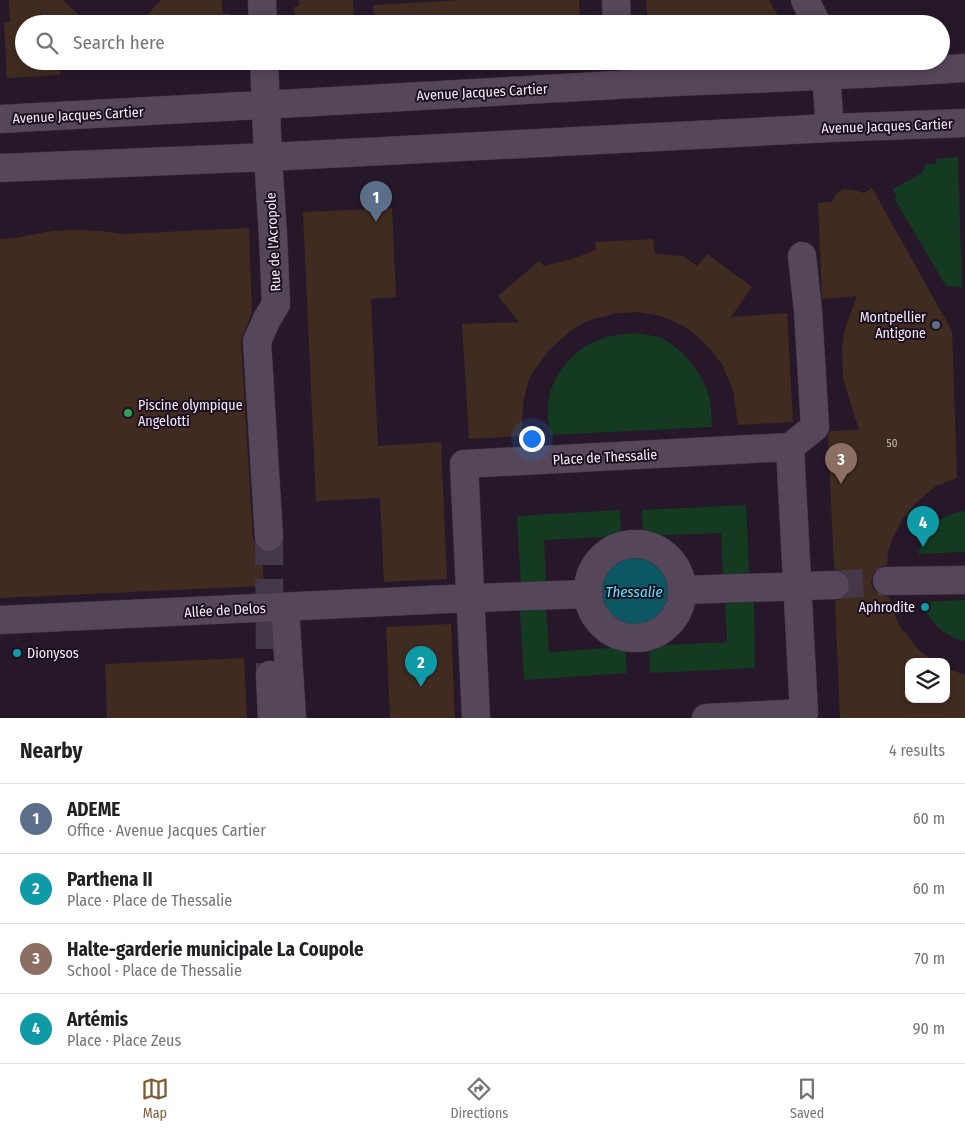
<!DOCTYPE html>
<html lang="en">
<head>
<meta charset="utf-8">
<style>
	:root { --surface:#fff; --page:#f2f2f2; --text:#202124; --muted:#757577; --line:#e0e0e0; --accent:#7f5c32 }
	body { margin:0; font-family:"Fira Sans Condensed",sans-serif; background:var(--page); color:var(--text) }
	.controls { position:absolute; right:15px; bottom:15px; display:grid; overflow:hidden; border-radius:10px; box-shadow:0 2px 8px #0003 }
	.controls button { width:45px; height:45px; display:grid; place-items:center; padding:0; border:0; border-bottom:1px solid var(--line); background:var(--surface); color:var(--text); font:25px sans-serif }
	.you { position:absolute; left:531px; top:438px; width:18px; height:18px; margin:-12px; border:4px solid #fff; border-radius:50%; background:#1a73e8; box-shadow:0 0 0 8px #1a73e833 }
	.badge { display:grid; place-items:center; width:32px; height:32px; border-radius:50%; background:var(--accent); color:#fff; font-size:16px; font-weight:700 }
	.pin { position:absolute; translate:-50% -41px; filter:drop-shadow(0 1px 2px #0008) }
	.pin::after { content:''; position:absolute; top:26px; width:18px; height:15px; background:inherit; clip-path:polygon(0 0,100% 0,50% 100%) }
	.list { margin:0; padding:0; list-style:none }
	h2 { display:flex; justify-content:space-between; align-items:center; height:65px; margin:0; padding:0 20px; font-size:21px }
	h2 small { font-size:16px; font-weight:400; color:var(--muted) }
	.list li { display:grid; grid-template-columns:32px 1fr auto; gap:15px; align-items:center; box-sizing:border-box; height:70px; padding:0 20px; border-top:1px solid var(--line) }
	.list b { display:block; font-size:19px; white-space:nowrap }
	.list p { margin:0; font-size:16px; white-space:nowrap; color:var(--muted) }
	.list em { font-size:16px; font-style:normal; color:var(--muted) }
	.icon { flex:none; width:28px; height:28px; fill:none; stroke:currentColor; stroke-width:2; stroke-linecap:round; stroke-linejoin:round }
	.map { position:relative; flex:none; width:965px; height:718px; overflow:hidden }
	.search { position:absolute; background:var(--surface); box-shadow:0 2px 8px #0003; left:15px; right:15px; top:15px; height:55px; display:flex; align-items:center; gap:12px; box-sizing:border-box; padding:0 18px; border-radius:28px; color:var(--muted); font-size:19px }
	.sheet { height:345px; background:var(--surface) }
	nav { display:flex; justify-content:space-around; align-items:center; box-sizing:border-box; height:70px; border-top:1px solid var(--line); background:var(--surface); font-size:14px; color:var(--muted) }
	nav a { display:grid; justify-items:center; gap:2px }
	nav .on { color:var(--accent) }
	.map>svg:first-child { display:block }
	.green { fill:#143a22 }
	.water { fill:#0c5764; stroke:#528490 }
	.building { fill:#402b20 }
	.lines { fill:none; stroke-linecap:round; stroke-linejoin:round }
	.minor-tunnel { stroke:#453848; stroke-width:28; stroke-dasharray:28 14; stroke-linecap:butt }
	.minor-casing { stroke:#3d323f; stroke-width:29 }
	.minor { stroke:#554659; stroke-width:28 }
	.service-dot { fill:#5c6f8a; stroke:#1c0f1f; stroke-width:2 }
	.leisure-dot { fill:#2e9e5b; stroke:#1c0f1f; stroke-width:2 }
	.culture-dot { fill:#0f9aa8; stroke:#1c0f1f; stroke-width:2 }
	.labels { text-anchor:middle; stroke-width:4; stroke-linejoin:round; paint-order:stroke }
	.number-label { font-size:11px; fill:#c8bcc2 }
	.street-label { font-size:14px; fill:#f5ecf8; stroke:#1c0f1f }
	.poi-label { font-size:14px; fill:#f5ecf8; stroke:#1c0f1f; text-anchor:end }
	.water-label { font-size:15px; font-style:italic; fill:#62e3fb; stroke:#1c0f1f }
</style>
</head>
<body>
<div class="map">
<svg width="965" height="718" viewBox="0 0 965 718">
	<rect width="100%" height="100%" fill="#261829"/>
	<path class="green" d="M958 157 962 287 946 286 894 198 897 196 893 189 922 173 926 164H935L937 159Z
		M638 333C645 335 654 335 661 338 680 346 705 376 709 396 711 406 712 417 712 427L550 435C549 425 547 414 548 404 551 377 571 351 596 341 609 335 624 334 638 333Z
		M746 505 749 574 723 575 721 533 643 536 642 510Z
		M620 510 621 536 544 540 546 582 521 584 517 516Z
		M965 511V552L918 554C920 549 921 544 923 539 931 524 948 512 965 511Z
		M754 600 755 668 650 673 649 646 727 642 725 601Z
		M965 600V641C944 637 929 621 921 602Z
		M546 609 549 652 625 647 627 673 524 680 520 610Z"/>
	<path class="water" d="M598 592a36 36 0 1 1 72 0a36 36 0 1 1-72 0Z"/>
	<path class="building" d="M9 0H63L80 16 110 17 147 15 161 0H222L223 14 229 13 230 24H24V61H231L232 68 176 70V64L60 70V75L7 78 4 23 10 22Z
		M299 0H353L354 24H295L294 7 299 6Z
		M461 0H579L580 24H374L373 5Z
		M646 0H769L783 24H648Z
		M297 61H355V62L297 65Z
		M872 188 952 331 957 478 936 486 918 501 903 518 893 537 888 552 887 565 879 567 874 573 871 582 873 589 879 594 889 597 898 624 918 649 934 662H909V699H946V668L965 675V718H840L835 601 843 598 848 593 851 584 848 576 843 572 834 569 828 435 830 431 859 430 843 378 842 346 845 329 857 296 822 299 818 203 832 202 836 194 843 189 854 190 864 193Z
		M392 208 396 297 371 299 378 446 441 442 447 579 384 582 380 498 316 501 303 212Z
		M249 228 252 313 243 335 241 342 253 538 256 546 262 551 264 586 0 598V239L15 238 53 231 75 230 101 231 121 234Z
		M653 239 655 254 683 256 697 266 707 254 752 287 731 317 787 313 793 422 738 425 733 391 722 364 709 348 698 337 687 328 669 319 656 315 637 312 618 313 589 320 573 329 549 350 537 366 529 379 523 404 522 421 523 436 469 439 462 324 519 322 498 296 539 261 544 266 572 259 596 250 595 242Z
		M451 624 455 718H390L386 627Z
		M244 658 247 718H107L105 664Z"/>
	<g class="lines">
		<path class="minor-tunnel" d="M269 537 270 675
			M835 585 887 581"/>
		<g class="minor-casing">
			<path id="minor" d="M262 0 263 24
				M616 0 617 24
				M805 0 817 24
				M264 61 268 157 273 236 276 304 267 319 257 341 269 537
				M825 61 830 128
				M0 119C205 109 411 96 616 85 732 79 849 76 965 68
				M0 168 268 157 830 128 965 123
				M790 447 815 427 808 311 802 256
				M588 591a47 47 0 1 1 94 0a47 47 0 1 1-94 0Z
				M887 581 965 580
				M683 590 835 585
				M285 607 292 718
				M0 620 449 599 587 594
				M270 675 272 718
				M476 718 464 464 790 447 804 713 706 718"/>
		</g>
		<use href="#minor" class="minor"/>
	</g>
	<circle class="service-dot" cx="936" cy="325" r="5"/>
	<circle class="leisure-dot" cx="128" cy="413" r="5"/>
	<g class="culture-dot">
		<circle cx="925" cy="607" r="5"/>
		<circle cx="17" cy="653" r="5"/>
	</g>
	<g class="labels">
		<g class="number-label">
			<text x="892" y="447">50</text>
		</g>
		<g class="street-label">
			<text transform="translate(482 92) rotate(-3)" y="5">Avenue Jacques Cartier</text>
			<text transform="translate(78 115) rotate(-3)" y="5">Avenue Jacques Cartier</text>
			<text transform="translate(887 126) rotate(-2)" y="5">Avenue Jacques Cartier</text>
			<text transform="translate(273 242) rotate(-93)" y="5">Rue de l'Acropole</text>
			<text transform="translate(605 457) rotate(-3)" y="5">Place de Thessalie</text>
			<text transform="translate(225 610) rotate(-3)" y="5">Allée de Delos</text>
		</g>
		<g class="poi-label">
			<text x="926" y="322">Montpellier<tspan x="926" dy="16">Antigone</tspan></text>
			<text x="138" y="410" text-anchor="start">Piscine olympique<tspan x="138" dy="16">Angelotti</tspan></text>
			<text x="915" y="612">Aphrodite</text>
			<text x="27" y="658" text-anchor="start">Dionysos</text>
		</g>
		<g class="water-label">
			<text x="634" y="597">Thessalie</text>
		</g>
	</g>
</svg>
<div class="controls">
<button><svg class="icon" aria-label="layers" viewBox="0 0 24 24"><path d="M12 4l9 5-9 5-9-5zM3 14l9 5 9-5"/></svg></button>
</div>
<div class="you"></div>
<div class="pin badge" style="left:376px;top:222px;background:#5c6f8a">1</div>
<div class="pin badge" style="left:421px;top:687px;background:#0f9aa8">2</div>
<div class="pin badge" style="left:841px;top:484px;background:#8d6e63">3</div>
<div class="pin badge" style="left:923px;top:547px;background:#0f9aa8">4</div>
<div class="search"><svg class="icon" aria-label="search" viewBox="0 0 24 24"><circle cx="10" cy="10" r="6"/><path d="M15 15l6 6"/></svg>Search here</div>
</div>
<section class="sheet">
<h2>Nearby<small>4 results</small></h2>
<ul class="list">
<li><span class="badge" style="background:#5c6f8a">1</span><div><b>ADEME</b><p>Office · Avenue Jacques Cartier</p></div><em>60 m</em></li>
<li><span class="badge" style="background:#0f9aa8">2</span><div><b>Parthena II</b><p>Place · Place de Thessalie</p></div><em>60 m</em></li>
<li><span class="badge" style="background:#8d6e63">3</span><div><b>Halte-garderie municipale La Coupole</b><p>School · Place de Thessalie</p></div><em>70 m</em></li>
<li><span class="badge" style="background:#0f9aa8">4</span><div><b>Artémis</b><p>Place · Place Zeus</p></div><em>90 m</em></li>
</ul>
</section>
<nav>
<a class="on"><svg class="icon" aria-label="map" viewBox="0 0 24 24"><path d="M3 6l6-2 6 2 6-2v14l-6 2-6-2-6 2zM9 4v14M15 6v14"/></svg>Map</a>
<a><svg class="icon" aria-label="directions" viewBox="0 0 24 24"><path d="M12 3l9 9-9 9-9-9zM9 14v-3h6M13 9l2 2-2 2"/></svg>Directions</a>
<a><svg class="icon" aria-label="saved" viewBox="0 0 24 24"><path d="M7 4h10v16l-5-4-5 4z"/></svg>Saved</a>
</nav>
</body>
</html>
